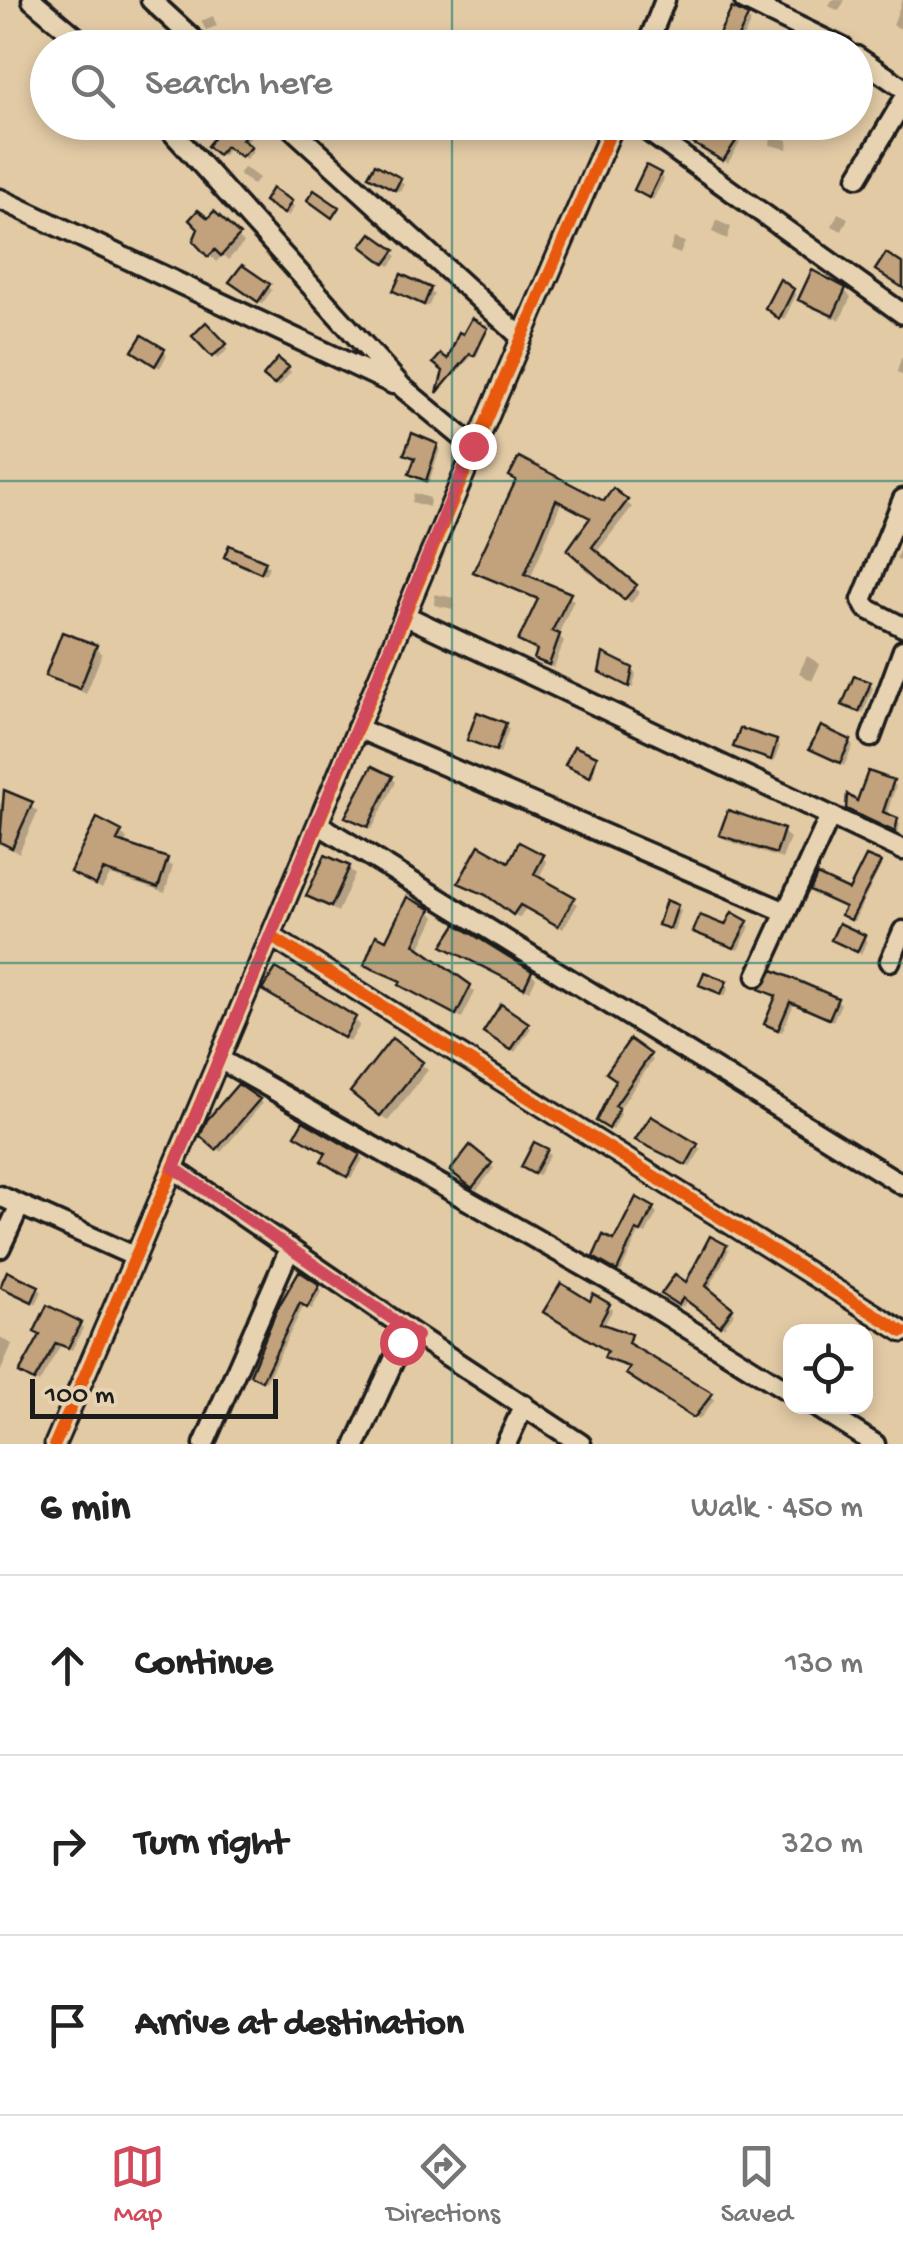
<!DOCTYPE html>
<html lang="en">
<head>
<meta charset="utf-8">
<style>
	:root { --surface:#fff; --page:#f2f2f2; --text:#222; --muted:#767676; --line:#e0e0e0; --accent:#d1495b }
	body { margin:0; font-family:"Gochi Hand",sans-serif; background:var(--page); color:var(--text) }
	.controls { position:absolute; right:30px; bottom:30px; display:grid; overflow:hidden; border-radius:20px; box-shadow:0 5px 15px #0003 }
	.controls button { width:90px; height:90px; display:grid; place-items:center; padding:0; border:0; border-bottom:2px solid var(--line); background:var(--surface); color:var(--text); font:50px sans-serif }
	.scale { position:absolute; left:30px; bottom:25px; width:248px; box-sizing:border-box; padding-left:10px; border:5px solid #1c1c1c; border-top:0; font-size:28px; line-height:35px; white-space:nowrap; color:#1c1c1c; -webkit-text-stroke:8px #e7d3b1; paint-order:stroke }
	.stop { position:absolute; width:30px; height:30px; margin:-22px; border:8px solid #d1495b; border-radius:50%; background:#fff }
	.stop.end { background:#d1495b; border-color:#fff; box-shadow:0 2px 10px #0008 }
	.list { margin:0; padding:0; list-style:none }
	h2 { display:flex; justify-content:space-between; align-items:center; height:130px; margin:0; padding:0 40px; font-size:42px }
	h2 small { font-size:32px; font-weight:400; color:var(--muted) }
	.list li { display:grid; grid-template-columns:65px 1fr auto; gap:30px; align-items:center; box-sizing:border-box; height:180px; padding:0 40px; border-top:2px solid var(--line) }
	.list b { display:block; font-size:38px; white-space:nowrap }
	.list em { font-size:32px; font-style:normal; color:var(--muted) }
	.icon { flex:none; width:55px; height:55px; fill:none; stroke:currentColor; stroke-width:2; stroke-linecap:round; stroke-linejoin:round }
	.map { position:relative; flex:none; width:903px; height:1444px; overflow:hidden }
	.search { position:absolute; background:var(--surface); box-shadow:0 5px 15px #0003; left:30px; right:30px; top:30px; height:110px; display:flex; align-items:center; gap:25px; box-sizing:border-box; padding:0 35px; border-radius:55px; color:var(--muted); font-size:38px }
	.sheet { height:670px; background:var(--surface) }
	nav { display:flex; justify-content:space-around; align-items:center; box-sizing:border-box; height:140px; border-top:2px solid var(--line); background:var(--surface); font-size:28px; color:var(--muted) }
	nav a { display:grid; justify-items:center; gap:5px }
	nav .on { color:var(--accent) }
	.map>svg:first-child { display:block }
	.shadow { fill:#0003 }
	.building { fill:#c1a27c; stroke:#1c1c1c; stroke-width:2.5 }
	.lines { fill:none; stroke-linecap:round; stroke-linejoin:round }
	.minor-casing { stroke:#1c1c1c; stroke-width:25 }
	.minor { stroke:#e7d3b1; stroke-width:18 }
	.cycleway-casing { stroke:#e7d3b1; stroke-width:19 }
	.cycleway { stroke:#e8590c; stroke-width:12 }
	.route { stroke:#d1495b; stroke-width:12 }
	.grid { fill:none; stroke:#0f766e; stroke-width:2.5; stroke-opacity:0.55 }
</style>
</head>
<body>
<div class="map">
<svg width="903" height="1444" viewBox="0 0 903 1444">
	<rect width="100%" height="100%" fill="#e2caa5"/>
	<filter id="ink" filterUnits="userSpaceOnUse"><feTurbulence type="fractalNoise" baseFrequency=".01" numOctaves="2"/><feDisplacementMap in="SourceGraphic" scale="20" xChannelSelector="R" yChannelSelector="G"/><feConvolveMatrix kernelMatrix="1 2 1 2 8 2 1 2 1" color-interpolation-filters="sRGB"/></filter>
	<g filter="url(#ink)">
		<path class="shadow" d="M832 0H845L839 11 829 6Z
			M902 0H903V30L893 25Z
			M213 16 217 26 206 30 201 21Z
			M747 18 751 22 738 48H717Z
			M232 122H264L244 144 253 152 246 159 230 148 222 156 210 146Z
			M771 136 788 140 787 149 770 145Z
			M736 140 740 143 728 163 696 144Z
			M244 167 259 178 253 185 239 174Z
			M376 167 404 184 400 192 375 180Z
			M660 175 664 179 653 200 637 190Z
			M291 203 294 207 288 216 270 205Z
			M838 213 848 218 842 231 832 226Z
			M214 215 244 243 228 260 223 255 216 262 196 241Z
			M716 220 731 227 727 239 712 232Z
			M372 236 397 256 390 266 368 250Z
			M674 238 685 242 680 254 670 250Z
			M236 286H268L272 290 262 304Z
			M430 290 434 294 428 307 400 294Z
			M844 290 851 297 840 320 801 299Z
			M792 291 796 295 784 320 772 312Z
			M206 326 228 349 218 359 195 336Z
			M487 330 477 356 473 355 438 392 449 363Z
			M164 351 167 355 160 368 139 355Z
			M901 358 903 359V376L897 372Z
			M279 361 291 372 279 387 267 376Z
			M436 446 440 449 429 482 415 476 417 459 406 453Z
			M518 481 604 504 613 492 632 507 596 553 640 592 631 603 570 550 592 519 561 503 530 579 574 600 558 635 564 641 554 668 542 664 537 659 539 652 521 640 540 601 476 571Z
			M414 493 430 498 429 507 412 502Z
			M899 551 903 553V562L896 558Z
			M231 560 265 563 269 567 265 575Z
			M435 594 454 598 453 609 434 605Z
			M95 647 102 654 86 694 48 675Z
			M807 656 820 664 812 681 799 673Z
			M632 670 636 674 633 688 606 675Z
			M869 684 873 688 863 714 845 705Z
			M505 725 509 729 500 753 470 739Z
			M849 742 853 746 844 766 812 749Z
			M776 743 780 746 774 762 736 746Z
			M596 758 593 778 568 765Z
			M392 778 396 782 372 829 352 820Z
			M892 783 896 786 886 816 900 824 898 834 848 808Z
			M5 793 38 811 19 853 0 844V805Z
			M783 832 790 838 782 859 728 841 722 834Z
			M120 833 127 839 124 846 173 866 165 893 110 875 102 889 74 872Z
			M542 857 547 862 538 879 578 904 563 929 526 908 519 918 461 882Z
			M878 863 881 866 854 921 847 918V908L816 893H851Z
			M348 868 355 874 338 912 309 896Z
			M677 907 681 911 674 932 664 928 660 924Z
			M430 911 435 917 419 950 475 992 462 1018 367 964Z
			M746 923 750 927 738 950 696 932Z
			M863 937 867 941 861 954 834 940Z
			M446 946 531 973 536 978 530 991Z
			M774 973 837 1000 841 1004 833 1021 794 1004 782 1032 771 1027 767 1023 778 998 763 989Z
			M702 984H726L729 987 725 996Z
			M265 990 354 1019 360 1025 350 1042Z
			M527 1025 531 1028 515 1052 490 1035Z
			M631 1043 653 1060 618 1111 621 1114 613 1130 603 1124Z
			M421 1064 428 1070 388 1121 360 1098Z
			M259 1100 262 1104 221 1152 203 1136Z
			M642 1143 697 1146 701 1150 690 1167Z
			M471 1149 494 1168 477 1190 457 1175Z
			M546 1151 550 1155 538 1176 527 1170Z
			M328 1154 359 1156 363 1159 351 1178 328 1165Z
			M653 1209 657 1213 646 1234 640 1231 621 1272 600 1260Z
			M726 1247 729 1250 708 1291 735 1313 724 1327 688 1299 683 1307 668 1297 687 1286Z
			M3 1286 38 1288 42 1292 36 1304Z
			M318 1286 322 1290 312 1309 304 1305 266 1382 256 1378 252 1375 279 1310Z
			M591 1305 613 1309 603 1327 630 1336 631 1348 715 1399 699 1420 633 1377 632 1369 607 1357 609 1352Z
			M79 1324 83 1328 72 1350 61 1345 39 1383 26 1376 43 1336Z
			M0 1337 12 1344 0 1373Z"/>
		<path class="building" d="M732 8 748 16 733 48H712Z
			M203 122H258L242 139 252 147 241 157 226 146 218 155 207 146 215 136Z
			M700 122H712L738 138 723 161 689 141Z
			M375 164 401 178 395 190 368 176Z
			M646 165 661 173 649 198 634 190Z
			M272 188 292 201 284 214 264 201Z
			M314 190 339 207 332 218 307 200Z
			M198 210 208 218 214 211 240 235 221 256 215 250 208 257 193 241 198 229 189 220Z
			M371 233 395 250 385 264 361 246Z
			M886 253 903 264V288L875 270Z
			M242 265 270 284 258 302 229 282Z
			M812 270 846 288 833 316 798 300Z
			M401 274 431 288 424 305 393 291Z
			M780 279 794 289 779 319 765 308Z
			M472 318 488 328 474 356 470 354 437 393 443 371 433 363 441 354 448 359 459 332 463 334Z
			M206 322 227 344 212 357 192 336Z
			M142 335 165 349 155 366 132 351Z
			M278 358 289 367 274 385 263 376Z
			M412 433 438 444 426 481 409 474 415 458 404 454Z
			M519 457 604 501 613 488 628 500 592 547 637 585 624 600 567 550 590 518 556 500 525 574 571 593 552 631 560 634 549 665 534 659 537 650 518 641 538 599 473 572 516 480 509 476Z
			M229 545 266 561 261 573 224 557Z
			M62 632 97 645 80 689 45 676Z
			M603 653 633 668 629 687 599 672Z
			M854 676 871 682 859 712 842 705Z
			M477 712 506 723 496 751 467 740Z
			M821 726 851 740 840 763 809 749Z
			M740 728 777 740 771 760 733 747Z
			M574 746 597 756 590 777 565 765Z
			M372 766 393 776 368 827 345 817Z
			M868 771 894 780 883 812 898 818 895 832 846 809 847 794 857 801Z
			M4 790 33 802 12 848 0 842Z
			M728 810 784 829 776 854 719 835Z
			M97 818 122 831 117 841 168 858 158 888 103 870 96 885 70 872Z
			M519 842 544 855 534 874 575 897 558 926 520 905 513 915 486 895 458 883 479 845 509 862Z
			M325 855 350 866 331 907 306 896Z
			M866 856 881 862 851 920 841 915 845 907 810 891 817 875 849 890Z
			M407 897 431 909 414 944 471 985 456 1015 399 985 401 981 364 965 376 935 386 940Z
			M666 900 678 905 670 929 658 925Z
			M732 912 748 921 734 948 693 932 700 915 725 925Z
			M839 923 865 935 857 952 831 940Z
			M456 924 532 971 524 988 442 946Z
			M276 968 356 1017 344 1038 262 990Z
			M773 970 838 998 829 1019 790 1002 778 1030 764 1024 776 996 759 989Z
			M704 972 727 981 721 994 699 985Z
			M501 1004 529 1023 511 1050 483 1032Z
			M392 1038 423 1062 380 1116 350 1092Z
			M630 1039 651 1054 615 1106 619 1108 609 1129 596 1121 616 1080 606 1073Z
			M238 1084 260 1099 216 1150 200 1136 207 1120Z
			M651 1116 698 1144 686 1165 635 1140Z
			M303 1121 360 1154 347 1177 321 1161 326 1153 295 1135Z
			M534 1142 548 1149 534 1174 521 1167Z
			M470 1145 492 1163 472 1188 450 1171Z
			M636 1197 654 1207 641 1232 636 1230 617 1271 593 1257 603 1235 614 1240Z
			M710 1236 727 1245 706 1286 733 1308 720 1326 683 1298 678 1305 661 1294 675 1274 686 1282Z
			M7 1271 39 1286 32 1302 0 1287Z
			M299 1271 320 1285 307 1308 300 1303 262 1381 250 1375 277 1309Z
			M561 1283 590 1301 593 1294 610 1304 600 1323 631 1334 628 1343 713 1393 694 1418 626 1374 630 1367 604 1358 607 1351 543 1312Z
			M47 1305 81 1322 68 1348 56 1343 34 1381 19 1373 40 1335 34 1332Z"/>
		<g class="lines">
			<g class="minor-casing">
				<path id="minor" d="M32 0 89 48
					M151 0 203 48
					M744 0 843 48
					M646 48 665 0
					M856 56 903 88
					M163 122 403 388 473 446
					M285 122 521 337
					M635 122 903 314
					M858 177 903 101
					M0 199 393 384
					M903 499 862 600 866 608 903 627
					M404 615 903 850
					M357 728 786 912
					M871 737 903 650
					M318 824 903 1185
					M272 937 903 1332
					M890 961 903 931
					M757 976 830 816
					M221 1060 631 1293 790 1392
					M174 1169 417 1336
					M0 1196 136 1257
					M0 1248 20 1205
					M815 1406 875 1444
					M55 1444C246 1005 423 561 615 122
					M204 1444 290 1248
					M356 1444 402 1342 417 1336 581 1444
					M506 1444 524 1405"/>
			</g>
			<use href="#minor" class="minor"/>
			<g class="cycleway-casing">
				<path id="cycleway" d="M272 937 903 1332
					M55 1444C246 1005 423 561 615 122"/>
			</g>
			<use href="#cycleway" class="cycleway"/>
		</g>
	</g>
	<g class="lines" filter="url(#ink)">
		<path class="route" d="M402 1342 417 1336 174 1168 473 446"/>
	</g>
	<path class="grid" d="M452 0V48M452 122V1444M0 481H903M0 963H903"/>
</svg>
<div class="controls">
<button><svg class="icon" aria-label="locate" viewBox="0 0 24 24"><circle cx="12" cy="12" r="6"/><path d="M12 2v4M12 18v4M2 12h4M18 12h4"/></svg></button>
</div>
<div class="scale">100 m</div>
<div class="stop" style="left:402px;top:1342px"></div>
<div class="stop end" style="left:473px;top:446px"></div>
<div class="search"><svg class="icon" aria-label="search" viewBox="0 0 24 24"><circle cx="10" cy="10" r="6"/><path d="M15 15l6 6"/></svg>Search here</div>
</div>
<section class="sheet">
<h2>6 min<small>Walk · 450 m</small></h2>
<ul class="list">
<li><svg class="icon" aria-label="ahead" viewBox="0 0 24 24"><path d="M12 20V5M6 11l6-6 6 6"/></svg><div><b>Continue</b></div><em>130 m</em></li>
<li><svg class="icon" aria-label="right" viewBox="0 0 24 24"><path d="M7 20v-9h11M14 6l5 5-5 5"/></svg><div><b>Turn right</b></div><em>320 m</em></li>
<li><svg class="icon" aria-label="arrive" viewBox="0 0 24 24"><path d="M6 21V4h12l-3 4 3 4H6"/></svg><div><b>Arrive at destination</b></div></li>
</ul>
</section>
<nav>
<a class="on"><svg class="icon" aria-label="map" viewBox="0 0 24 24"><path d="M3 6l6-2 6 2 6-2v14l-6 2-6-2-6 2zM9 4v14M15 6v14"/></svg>Map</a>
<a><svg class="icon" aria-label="directions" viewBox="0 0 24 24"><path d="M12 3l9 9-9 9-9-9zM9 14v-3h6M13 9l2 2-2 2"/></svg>Directions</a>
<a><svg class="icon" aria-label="saved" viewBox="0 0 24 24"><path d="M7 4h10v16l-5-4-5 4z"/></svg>Saved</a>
</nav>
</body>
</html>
